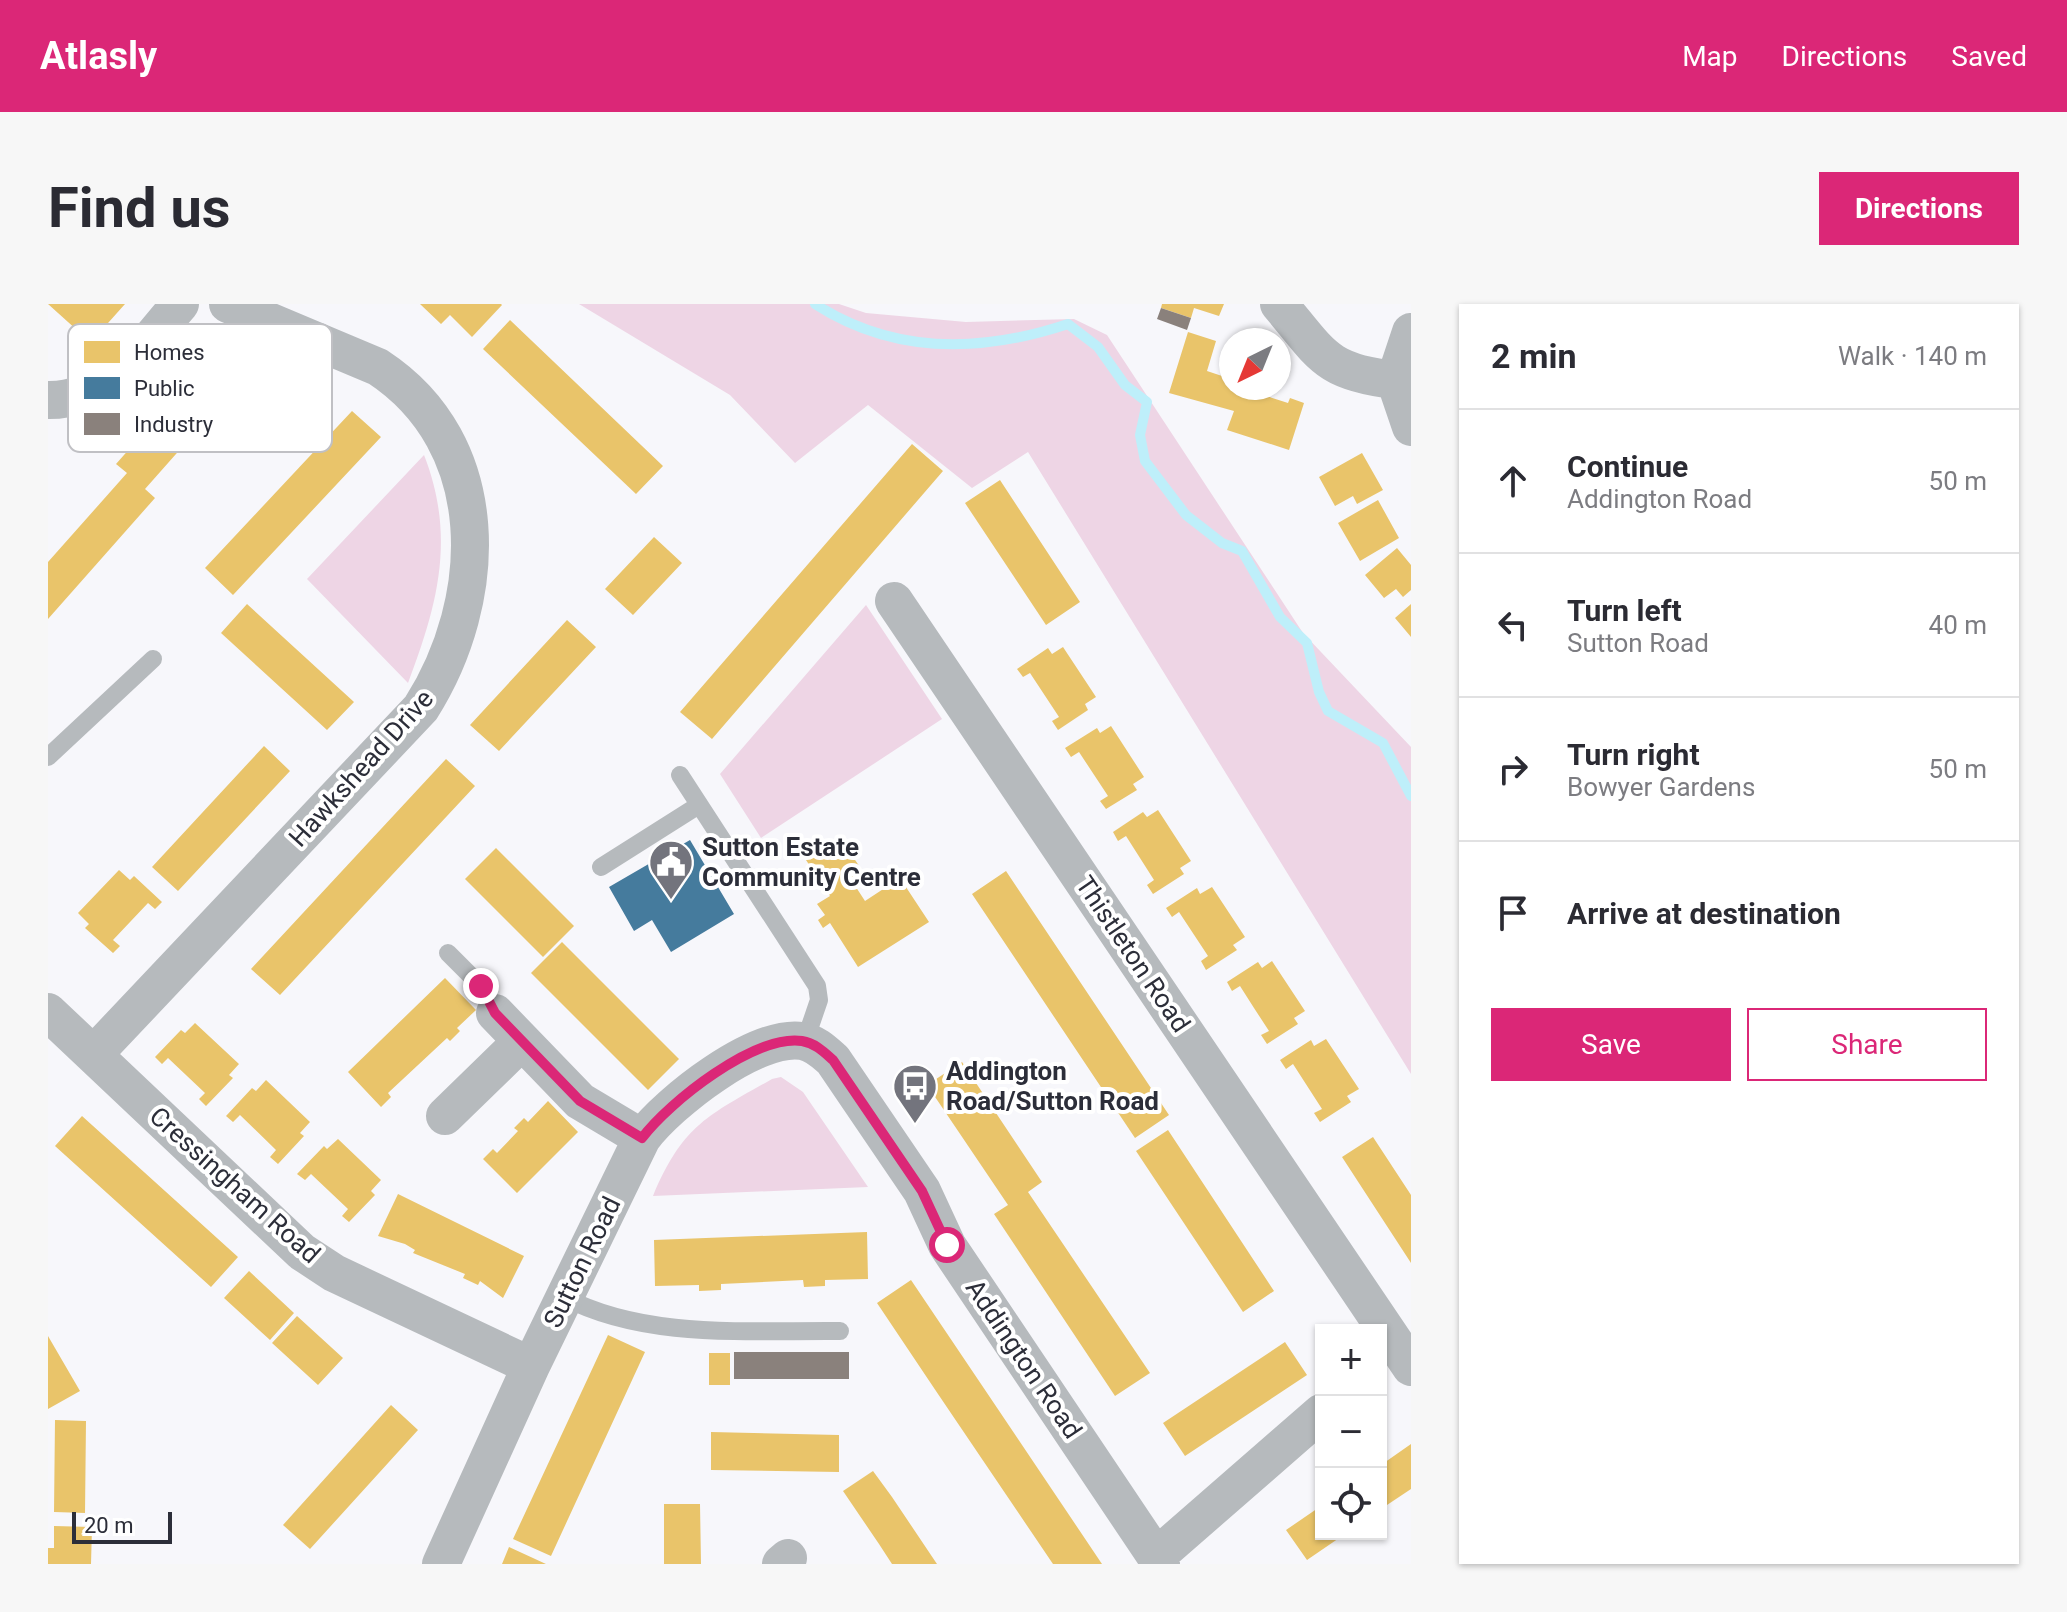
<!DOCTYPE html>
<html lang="en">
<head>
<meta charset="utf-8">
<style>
	:root { --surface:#fff; --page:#f7f7f7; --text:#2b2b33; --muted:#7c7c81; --line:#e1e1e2; --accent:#db2777 }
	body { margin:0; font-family:Roboto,sans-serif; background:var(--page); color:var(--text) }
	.controls { position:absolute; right:24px; bottom:24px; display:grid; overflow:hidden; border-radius:0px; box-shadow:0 2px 6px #0004 }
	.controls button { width:72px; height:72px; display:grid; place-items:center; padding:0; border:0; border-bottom:2px solid var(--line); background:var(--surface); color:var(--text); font:40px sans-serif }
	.compass { position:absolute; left:1171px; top:24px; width:72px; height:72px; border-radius:50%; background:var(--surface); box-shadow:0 2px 6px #0004; rotate:223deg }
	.scale { position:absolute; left:24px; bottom:20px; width:100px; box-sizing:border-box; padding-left:8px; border:4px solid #2c2e39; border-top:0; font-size:22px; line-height:28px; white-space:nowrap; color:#2c2e39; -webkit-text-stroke:6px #fff; paint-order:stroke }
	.stop { position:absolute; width:24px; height:24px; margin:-18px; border:6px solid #db2777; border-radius:50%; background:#fff }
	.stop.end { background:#db2777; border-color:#fff; box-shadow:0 2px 8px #0008 }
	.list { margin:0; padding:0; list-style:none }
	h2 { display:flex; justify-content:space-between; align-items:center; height:104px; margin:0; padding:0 32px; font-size:34px }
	h2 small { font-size:26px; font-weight:400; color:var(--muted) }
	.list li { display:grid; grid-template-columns:52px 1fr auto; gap:24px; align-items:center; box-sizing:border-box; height:144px; padding:0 32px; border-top:2px solid var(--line) }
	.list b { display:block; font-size:30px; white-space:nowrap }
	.list p { margin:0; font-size:26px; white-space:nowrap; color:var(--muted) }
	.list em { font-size:26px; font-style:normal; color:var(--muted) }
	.actions { display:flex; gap:16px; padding:24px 32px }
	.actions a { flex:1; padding:18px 0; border:2px solid var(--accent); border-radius:0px; text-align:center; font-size:28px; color:var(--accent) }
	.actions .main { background:var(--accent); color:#fff }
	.icon { flex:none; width:44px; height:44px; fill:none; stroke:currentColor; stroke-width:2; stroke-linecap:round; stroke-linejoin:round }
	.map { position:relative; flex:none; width:1363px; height:1260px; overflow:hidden; border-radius:0px }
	header { display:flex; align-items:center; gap:48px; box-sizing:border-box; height:112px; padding:0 40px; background:var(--accent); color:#fff }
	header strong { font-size:38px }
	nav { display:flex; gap:44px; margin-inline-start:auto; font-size:28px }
	.intro { display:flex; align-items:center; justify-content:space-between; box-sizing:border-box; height:192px; padding:0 48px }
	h1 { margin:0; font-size:56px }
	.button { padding:20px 36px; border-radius:0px; background:var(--accent); color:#fff; font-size:28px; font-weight:700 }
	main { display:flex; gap:48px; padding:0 48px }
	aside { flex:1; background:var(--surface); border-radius:0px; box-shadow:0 2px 6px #0004 }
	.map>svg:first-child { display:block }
	.green { fill:#eed5e5 }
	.homes { fill:#e9c46a }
	.public { fill:#457b9d }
	.industry { fill:#8a817c }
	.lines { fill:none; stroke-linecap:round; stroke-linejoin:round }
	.stream { stroke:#beeffa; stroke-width:10 }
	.lane { stroke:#b6babd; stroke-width:18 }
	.street { stroke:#b6babd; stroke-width:38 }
	.route { stroke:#db2777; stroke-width:10 }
	.labels { text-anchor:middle; stroke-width:8; stroke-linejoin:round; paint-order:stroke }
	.street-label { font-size:26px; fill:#2c2e39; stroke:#fff }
	.poi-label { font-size:26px; font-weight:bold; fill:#2c2e39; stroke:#fff; text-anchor:start }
	.key { fill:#fff; stroke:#c0c0c4; stroke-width:2 }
	.key-label { font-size:22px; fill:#2c2e39 }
</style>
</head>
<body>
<header>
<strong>Atlasly</strong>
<nav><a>Map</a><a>Directions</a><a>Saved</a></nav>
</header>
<div class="intro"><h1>Find us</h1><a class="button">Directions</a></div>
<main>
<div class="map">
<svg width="1363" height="1260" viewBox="0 0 1363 1260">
	<rect width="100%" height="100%" fill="#f7f7fb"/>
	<path class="green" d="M531 0H791L818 9 918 18 1026 15 1059 31 1255 329 1363 443V770L980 148 924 184 820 101 747 159 682 91Z
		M376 151C408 233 390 300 360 379L259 275Z
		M818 301 894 415 713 534 672 470Z
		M733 773 755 788 820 883 605 892C635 821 659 812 724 775Z"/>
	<path class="homes" d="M0 0H77L52 28 49 25 40 36Z
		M372 0H453L454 1 424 33 402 11 393 20Z
		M1114 0H1176L1171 12 1146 4 1143 14 1113 4Z
		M462 16 615 162 588 190 435 45Z
		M1140 28 1168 37 1159 67 1183 75V84H1204L1203 87 1240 99 1242 94 1256 99 1241 146 1179 126 1186 107 1121 89Z
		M154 63 182 89 97 185 107 194 0 315V258L79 169 68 160Z
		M304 107 333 133 185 291 157 264Z
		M864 140 895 167 664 435 632 408Z
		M1314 149 1335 186 1309 200 1305 192 1287 202 1271 173Z
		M952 176 1032 298 998 321 917 199Z
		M1330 196 1351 234 1312 257 1290 219Z
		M606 233 634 259 585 311 557 285Z
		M1349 244 1363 261V286L1355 293 1348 285 1336 294 1317 271Z
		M199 300 306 398 279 426 173 329Z
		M1363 300V333L1347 314Z
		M519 316 548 343 451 447 422 421Z
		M1015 343 1048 393 1037 400 1040 406 1010 426 1004 417 1011 413 982 369 975 373 969 365 1000 344 1004 350Z
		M1063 422 1096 473 1085 480 1089 486 1058 505 1052 497 1060 492 1031 448 1023 453 1017 444 1049 424 1052 429Z
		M216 442 242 467 130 587 104 563Z
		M398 455 427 482 232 691 203 665Z
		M1110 506 1143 557 1132 564 1136 570 1105 590 1099 581 1106 576 1078 532 1070 537 1065 528 1095 508 1099 513Z
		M792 534 816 569 804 577 817 597 852 574 881 618 810 663 782 619 775 624 770 616 777 611 769 600 782 592 758 556Z
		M448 544 526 622 495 653 417 575Z
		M71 566 82 576 86 572 114 598 107 605 100 599 65 636 72 642 65 649 37 624 41 620 30 609Z
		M958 567 1121 811 1087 834 924 590Z
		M1164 583 1197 633 1185 641 1189 646 1158 666 1153 657 1160 652 1131 608 1124 613 1118 604 1149 584 1152 590Z
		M514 638 631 755 600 786 483 669Z
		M1224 657 1257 707 1246 714 1250 720 1219 740 1213 731 1221 727 1206 704 1192 682 1184 687 1179 678 1210 658 1214 664Z
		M397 674 428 706 409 724 412 727 402 737 399 734 340 789 343 793 333 803 300 768Z
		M147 719 191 760 181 771 185 774 158 802 151 795 157 789 120 754 114 760 107 753 133 726 137 729Z
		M1278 735 1311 785 1299 792 1303 798 1272 818 1266 809 1274 805 1245 760 1238 765 1232 756 1263 736 1266 742Z
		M914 758 994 878 980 888 1102 1069 1067 1092 946 910 960 901 879 781Z
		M218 776 262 818 252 829 256 832 230 860 222 853 228 846 192 811 185 818 178 812 204 784 208 787Z
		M500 797 530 828 469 889 435 855 445 845 449 849 470 827 466 824 476 814 480 818Z
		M34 812 190 953 163 983 7 842Z
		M1120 826 1226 987 1195 1008 1088 847Z
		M1325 833 1363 891V959L1294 853Z
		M290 835 333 876 323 887 327 891 301 918 294 912 300 905 263 870 257 876 249 870 276 842 279 845Z
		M350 890 476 952 455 994 432 977 430 981 415 974 417 970 365 949 367 946 357 940 330 932Z
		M819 928 820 975 777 976V982L756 983 755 976 673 980V986L651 987V981L607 982 606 936Z
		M201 967 246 1009 222 1036 176 994Z
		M863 976 966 1129 1054 1260H1005L890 1090 829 999Z
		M249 1012 295 1054 270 1081 224 1039Z
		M560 1031 597 1048 503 1252 465 1235Z
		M0 1032 32 1087 0 1105Z
		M1237 1038 1259 1071 1137 1152 1115 1119Z
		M661 1049H682V1081H661Z
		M343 1101 370 1126 262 1245 235 1221Z
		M7 1116 38 1117 37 1209 6 1208Z
		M663 1128 791 1131V1168L663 1166Z
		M1363 1140V1185L1333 1205V1161Z
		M825 1167 844 1193 889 1260H844L831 1240 795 1187Z
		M616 1200H652L653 1260H616Z
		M1273 1202V1230H1297L1259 1256 1238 1226Z
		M6 1222 44 1223 43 1260H0V1244H6Z
		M461 1243 498 1260H454Z"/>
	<path class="public" d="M642 536 686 610 623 648 604 616 586 627 561 583Z"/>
	<path class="industry" d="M1113 4 1143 14 1139 26 1109 15Z
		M686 1048H801V1075H686Z"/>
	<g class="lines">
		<path class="stream" d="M767 0C846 51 933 49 1020 20L1050 43 1077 81 1099 98 1092 131 1097 157 1138 211 1174 239 1194 247 1232 313 1259 339 1271 388 1280 407 1335 439 1363 492"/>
		<path class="lane" d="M0 453 105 355
			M632 471 769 682 771 696 757 737
			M553 563 651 501
			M400 649 433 682 447 709
			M516 993C598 1036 703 1026 792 1027"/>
		<path class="street" d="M1231 0C1274 51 1277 68 1347 76L1363 123
			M1347 76 1363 28
			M0 96C61 97 96 41 132 0
			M846 297 1363 1063
			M0 708 254 948 286 969 483 1062
			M447 709 532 797 594 834
			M46 750 373 404C442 295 447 140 330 63L180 0
			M397 812 474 737
			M1109 1252 1273 1109
			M393 1260 483 1062 594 834C621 798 708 730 754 737 767 739 776 748 785 756L874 887 899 941 1113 1260
			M733 1260 740 1254"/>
	</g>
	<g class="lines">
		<path class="route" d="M433 682 447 709 532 797 594 834C621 798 707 730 754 737 767 739 776 748 785 756L874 887 899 941"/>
	</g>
	<defs>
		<g id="civic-pin" transform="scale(2.3)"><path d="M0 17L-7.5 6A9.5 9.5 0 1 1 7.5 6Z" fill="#73747d" stroke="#fff"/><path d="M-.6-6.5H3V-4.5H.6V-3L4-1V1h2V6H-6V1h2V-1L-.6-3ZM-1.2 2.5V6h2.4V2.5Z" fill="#fff"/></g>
		<g id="bus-pin" transform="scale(2.3)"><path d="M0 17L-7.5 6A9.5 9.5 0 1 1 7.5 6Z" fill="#73747d" stroke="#fff"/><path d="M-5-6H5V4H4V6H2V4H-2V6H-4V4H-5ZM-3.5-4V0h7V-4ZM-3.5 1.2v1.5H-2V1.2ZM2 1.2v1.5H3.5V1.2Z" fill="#fff"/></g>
	</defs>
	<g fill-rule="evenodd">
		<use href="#civic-pin" x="623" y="558"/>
		<use href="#bus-pin" x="867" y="782"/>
	</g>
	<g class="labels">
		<g class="street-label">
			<text transform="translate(313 464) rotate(-48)" y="9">Hawkshead Drive</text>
			<text transform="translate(1085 650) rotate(56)" y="9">Thistleton Road</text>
			<text transform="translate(187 881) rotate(42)" y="9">Cressingham Road</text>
			<text transform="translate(534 958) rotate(-64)" y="9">Sutton Road</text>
			<text transform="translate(976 1055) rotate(56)" y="9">Addington Road</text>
		</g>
		<g class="poi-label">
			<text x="654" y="552">Sutton Estate<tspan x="654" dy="30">Community Centre</tspan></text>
			<text x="898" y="776">Addington<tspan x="898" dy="30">Road/Sutton Road</tspan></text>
		</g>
	</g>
	<rect x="20" y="20" width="264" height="128" rx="12" class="key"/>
	<rect x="36" y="37" width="36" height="22" fill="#e9c46a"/>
	<rect x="36" y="73" width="36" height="22" fill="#457b9d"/>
	<rect x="36" y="109" width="36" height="22" fill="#8a817c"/>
	<g class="key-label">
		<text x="86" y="56">Homes</text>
		<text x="86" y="92">Public</text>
		<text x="86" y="128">Industry</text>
	</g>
</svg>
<div class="controls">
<button>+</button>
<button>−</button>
<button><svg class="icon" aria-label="locate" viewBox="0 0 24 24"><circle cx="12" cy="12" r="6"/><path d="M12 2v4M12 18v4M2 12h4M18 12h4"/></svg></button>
</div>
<svg class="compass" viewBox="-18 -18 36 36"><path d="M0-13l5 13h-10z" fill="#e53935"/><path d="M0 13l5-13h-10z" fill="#7c7c81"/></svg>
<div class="scale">20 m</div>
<div class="stop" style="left:899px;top:941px"></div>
<div class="stop end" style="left:433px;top:682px"></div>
</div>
<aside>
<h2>2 min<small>Walk · 140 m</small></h2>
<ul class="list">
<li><svg class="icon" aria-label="ahead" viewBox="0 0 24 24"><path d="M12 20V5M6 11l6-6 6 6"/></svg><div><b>Continue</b><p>Addington Road</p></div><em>50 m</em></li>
<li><svg class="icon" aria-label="left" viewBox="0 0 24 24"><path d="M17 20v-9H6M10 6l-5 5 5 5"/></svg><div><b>Turn left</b><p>Sutton Road</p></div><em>40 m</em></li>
<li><svg class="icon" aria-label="right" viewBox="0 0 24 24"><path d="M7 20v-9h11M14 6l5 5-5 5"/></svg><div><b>Turn right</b><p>Bowyer Gardens</p></div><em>50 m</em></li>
<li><svg class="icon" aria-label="arrive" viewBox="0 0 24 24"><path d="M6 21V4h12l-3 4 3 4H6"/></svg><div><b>Arrive at destination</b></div></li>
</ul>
<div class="actions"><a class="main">Save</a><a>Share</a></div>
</aside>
</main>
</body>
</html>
